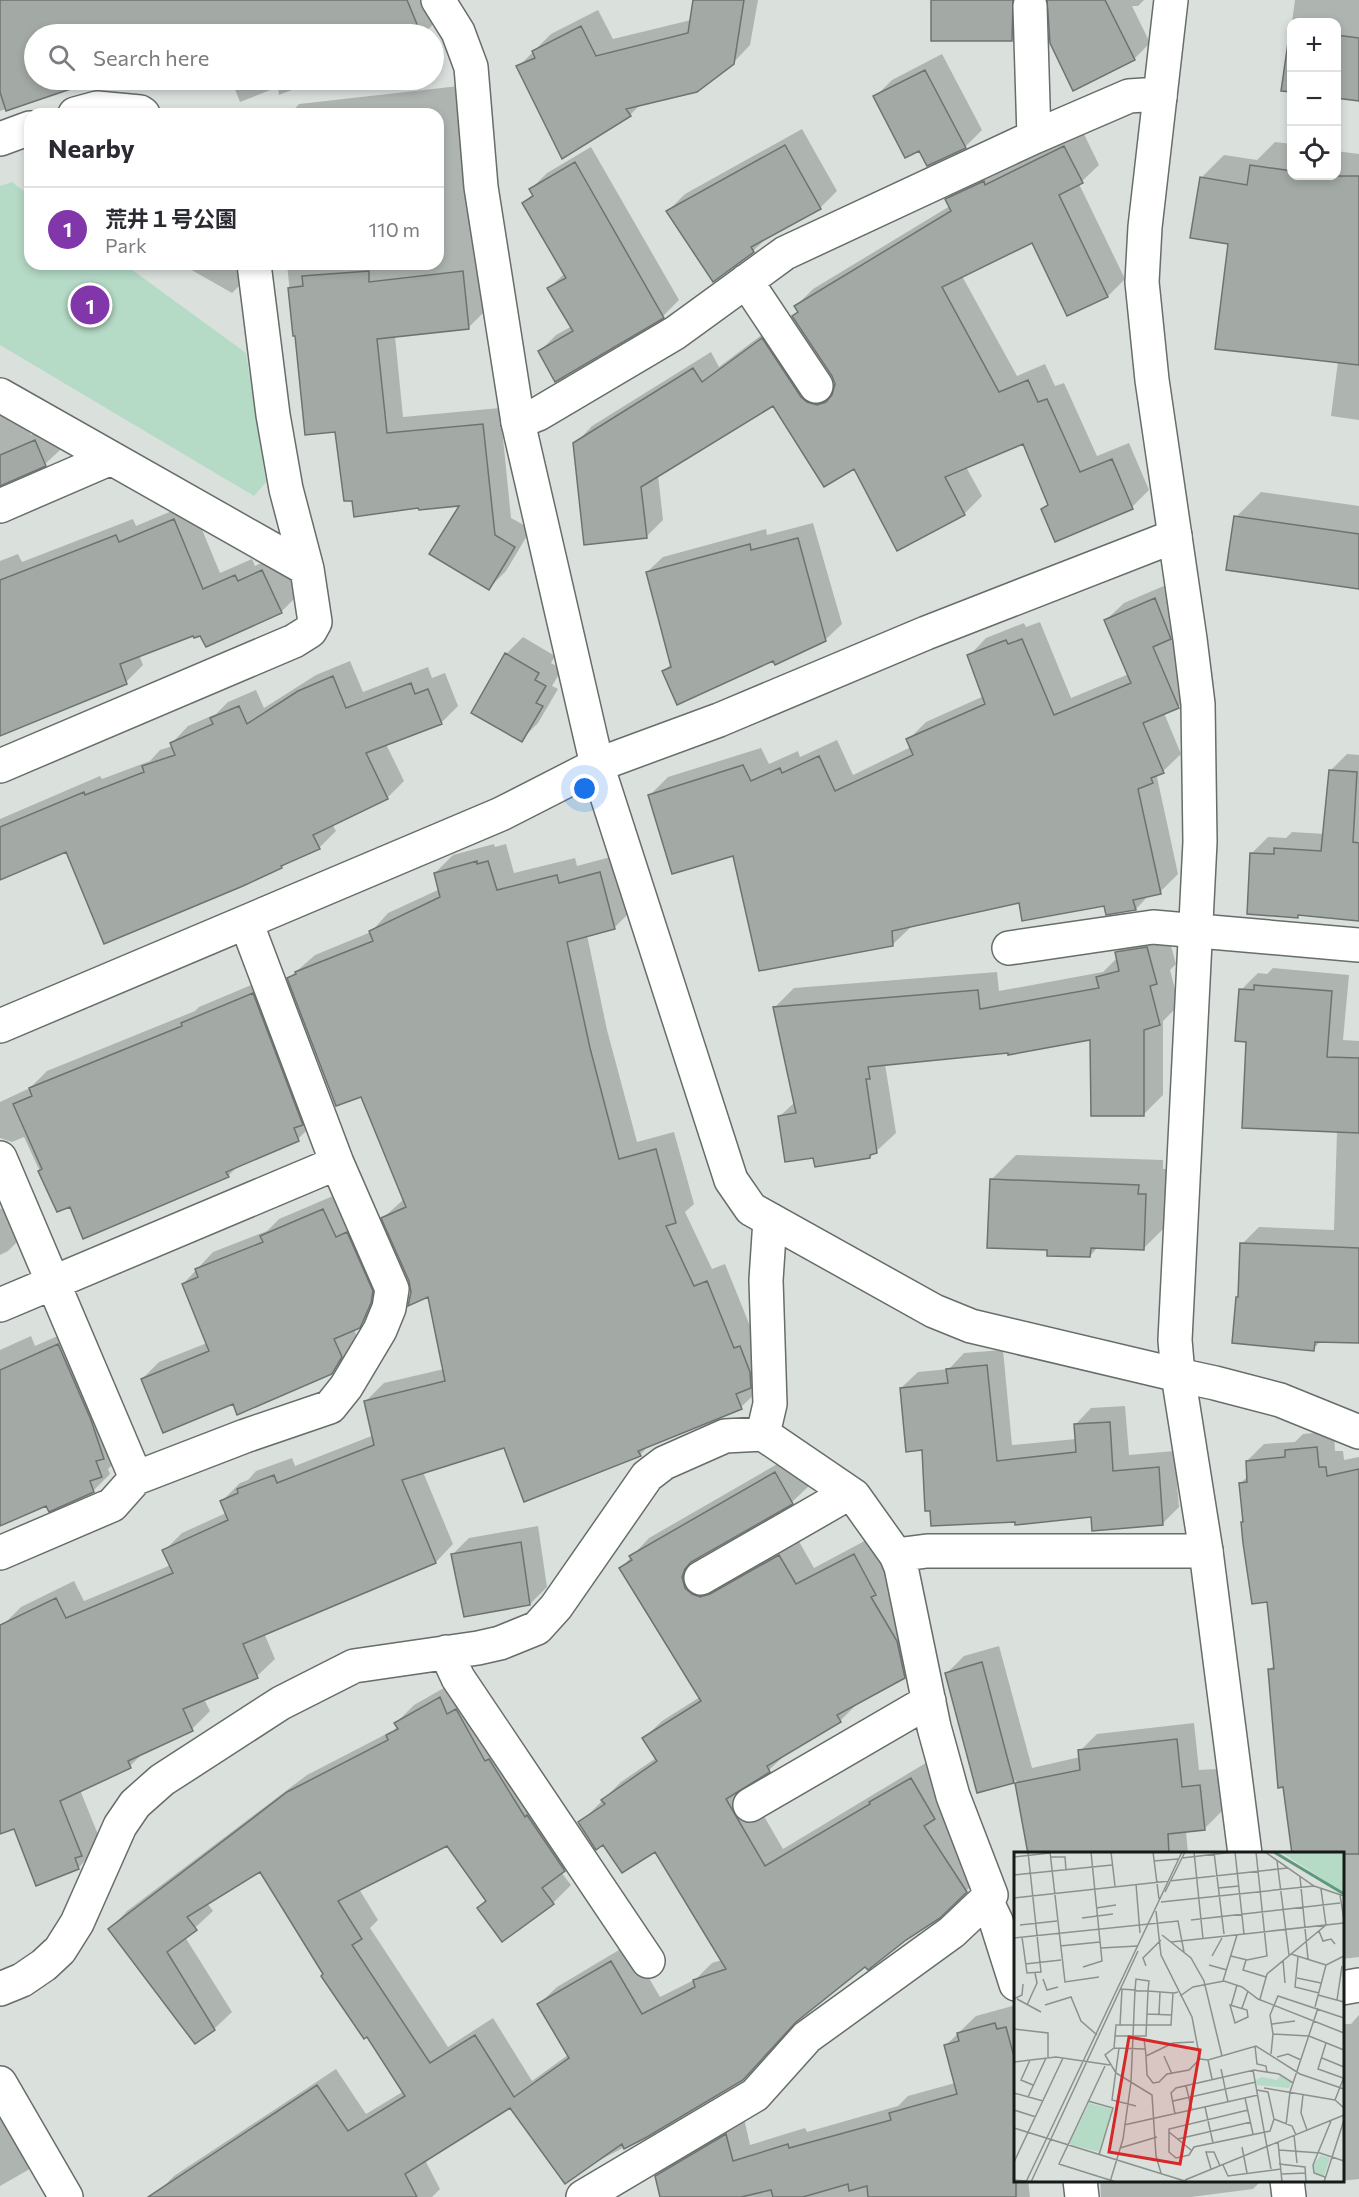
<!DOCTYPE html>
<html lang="en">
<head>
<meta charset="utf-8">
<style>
	:root { --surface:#fff; --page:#f2f2f3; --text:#2b2b33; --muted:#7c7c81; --line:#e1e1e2; --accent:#8137a9 }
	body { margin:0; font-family:Commissioner,"Noto Sans JP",sans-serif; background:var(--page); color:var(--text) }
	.controls { position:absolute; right:18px; top:18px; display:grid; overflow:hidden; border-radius:12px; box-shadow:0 3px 9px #0003 }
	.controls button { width:54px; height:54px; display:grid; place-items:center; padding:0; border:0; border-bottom:2px solid var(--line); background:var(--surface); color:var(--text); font:30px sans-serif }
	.you { position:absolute; left:585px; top:789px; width:21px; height:21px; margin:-15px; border:4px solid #fff; border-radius:50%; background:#1a73e8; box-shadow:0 0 0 9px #1a73e833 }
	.badge { display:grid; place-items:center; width:39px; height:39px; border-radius:50%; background:var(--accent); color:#fff; font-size:20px; font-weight:700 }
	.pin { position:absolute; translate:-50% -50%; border:3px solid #fff; box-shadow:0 2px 6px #0006 }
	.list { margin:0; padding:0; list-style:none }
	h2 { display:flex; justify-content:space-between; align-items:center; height:78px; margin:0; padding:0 24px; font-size:26px }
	h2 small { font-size:20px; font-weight:400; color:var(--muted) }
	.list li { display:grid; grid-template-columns:39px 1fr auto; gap:18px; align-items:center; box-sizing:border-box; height:84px; padding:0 24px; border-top:2px solid var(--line) }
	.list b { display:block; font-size:22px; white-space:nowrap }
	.list p { margin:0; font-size:20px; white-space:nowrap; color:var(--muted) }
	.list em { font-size:20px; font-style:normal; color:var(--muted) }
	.icon { flex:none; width:33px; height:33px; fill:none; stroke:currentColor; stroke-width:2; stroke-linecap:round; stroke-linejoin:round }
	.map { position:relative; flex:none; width:1359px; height:2197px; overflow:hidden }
	.search { position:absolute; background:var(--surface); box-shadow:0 3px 9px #0003; left:24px; top:24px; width:420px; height:66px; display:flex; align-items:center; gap:15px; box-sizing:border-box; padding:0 21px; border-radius:33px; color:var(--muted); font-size:22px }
	.panel { position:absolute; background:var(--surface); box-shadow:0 3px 9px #0003; left:24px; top:108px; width:420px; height:162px; border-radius:18px }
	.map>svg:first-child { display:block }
	.green { fill:#b5dac6 }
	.shadow { fill:#0003 }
	.building { fill:#a3aaa6; stroke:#6d7470; stroke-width:1.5 }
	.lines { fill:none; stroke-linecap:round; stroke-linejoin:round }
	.street-casing { stroke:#676d69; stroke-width:36 }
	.secondary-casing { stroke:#676d69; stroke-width:36 }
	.street { stroke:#fff; stroke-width:33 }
	.secondary { stroke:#fff; stroke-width:33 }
	.inset-river { fill:none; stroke:#5c9a7b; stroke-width:3 }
	.inset-road { fill:none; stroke:#8c918e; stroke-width:1.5 }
	.view { fill:#d62828; fill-opacity:0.15; stroke:#d62828; stroke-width:3 }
	.inset-edge { fill:none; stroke:#171a18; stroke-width:3 }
</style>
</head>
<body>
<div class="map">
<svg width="1359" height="2197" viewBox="0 0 1359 2197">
	<rect width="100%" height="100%" fill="#dae1dd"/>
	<path class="green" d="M12 182 30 196V264H124L246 353 266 482 254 496 0 345V186Z"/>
	<path class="shadow" d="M0 0H433L440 18 423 34H34V80H93L0 111Z
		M695 0H758L750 45 733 63 641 104 630 115 518 67 551 34 598 10 613 39 691 20Z
		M932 0H1027L1028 23 1012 39Z
		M1049 0H1144L1138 6H1132L1150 43 1134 59Z
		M1295 0H1359V99L1336 96V22H1292Z
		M942 54 982 130 965 147 919 149 875 97 892 80Z
		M227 80H317L279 95 278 87 240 102 232 82 228 83Z
		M459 86 475 255 480 254 486 310 469 327 395 336 403 417 500 408 511 518 531 529 506 571 489 588 461 504 336 431 297 334H294L287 264H438V114H290L299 104Z
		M802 129 837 191 820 208 769 236 753 251 668 211 685 194Z
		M1082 130 1099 165 1079 184 1125 279 1108 296 1068 314 1033 241 962 276 1017 376 1045 364 1055 386 1064 383 1097 456 1129 443 1149 490 1132 507 1056 540 1042 509 1049 503 1023 442 966 467 982 496 965 513 898 549 854 467 774 403 658 475 663 520 646 537 575 444 592 426 711 352 719 367 779 322 824 386 835 388 836 384 833 375 796 306 813 289 950 206 946 200 963 183Z
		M1275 142 1292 144V176H1336V151L1359 154V420L1331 416 1338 361 1229 243 1201 178 1224 155 1257 160Z
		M591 147 679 300 663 316 556 380 540 351 556 335 572 326 549 288 565 273 524 203 534 193 531 189 547 173Z
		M181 264H254L249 276 232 293Z
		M0 390 14 402 31 435 49 426 60 450 45 464 0 484Z
		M1261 492 1359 506V588L1236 517Z
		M191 503 220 573 252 559 255 566 279 554 298 595 281 612 201 634H193L139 655 143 665 126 682 0 734V561L18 554 22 562 133 519 136 526Z
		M813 523 842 624 825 640 774 659 663 672 671 664 647 572 663 557 766 529 767 535Z
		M1173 582 1188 620 1173 635 1196 689 1178 707 1164 713 1181 754 1157 777 1178 874 1160 892 1150 894 1136 909 1106 904 1020 901 911 927 893 944 734 854 650 795 668 777 761 748 769 764 798 751 800 757 837 740 853 775 911 747 908 740 926 722 984 696 969 656 986 638 1024 623 1026 627 1040 622 1071 698 1129 674 1106 620 1124 603Z
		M523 637 555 656 551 663 562 669 552 686 558 689 538 723 521 740 506 654Z
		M350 661 363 692 428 667 432 678 445 673 458 706 441 723 386 744 404 781 387 798 332 824 336 831 319 848 287 862 282 867 105 942 67 850 0 879V819L100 776 102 779 150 761 160 750 173 746 172 743 188 726 216 714 228 702 256 690 264 708 316 675Z
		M1347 754 1359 755V919L1301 913 1298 916 1252 853 1268 837 1286 838 1292 832 1325 834 1330 771Z
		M494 844 495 847 506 844 514 873 575 858 577 866 618 855 632 910 614 928 587 935 607 1030 637 1142 674 1132 694 1204 685 1212 712 1269 725 1264 752 1331 759 1390 741 1407 650 1444 640 1455 505 1447 423 1472 453 1544 436 1562 264 1633 275 1659 257 1676 204 1699 210 1711 192 1729 145 1751 130 1766 80 1790 99 1837 93 1843 96 1850 78 1868 15 1828 0 1832V1629L3 1625 21 1607 74 1581 84 1601 171 1565 164 1551 182 1533 226 1513 222 1501 240 1483 248 1480 256 1471 292 1458 295 1466 374 1435 366 1401 384 1383 444 1369 429 1295 412 1292 411 1281 383 1218 404 1199 362 1095 289 978 315 955 371 932 388 913 440 889 435 873 453 855Z
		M1166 928 1176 964 1170 970 1179 1005 1163 1021V1095L1143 1115 1091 1039 1009 1052 885 1064 896 1133 870 1157H814L780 1116 795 1102 775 1007 794 988 997 972 999 991 1103 972 1117 958 1116 952 1135 933Z
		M1273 968 1349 975 1343 1040 1359 1041V1342L1321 1341 1313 1349 1237 1298 1239 1296 1242 1244 1259 1227 1334 1230 1337 1131 1247 1040 1241 990 1258 973 1267 974Z
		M270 977 315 1122 298 1139 239 1165 228 1176 70 1205 58 1210 24 1137 12 1142 0 1138V1102L30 1088 47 1071 195 1011 199 1007Z
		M1016 1155 1163 1160V1169H1171L1169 1223 1144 1248 1098 1247 1090 1256 1048 1248 991 1180Z
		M340 1193 389 1274 376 1309 359 1327 354 1329 358 1339 349 1355 331 1372 234 1403 142 1379 159 1362 207 1343 183 1284 213 1252 267 1231 279 1219Z
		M12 1205 25 1234 8 1251 0 1255V1209Z
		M76 1328 118 1459 108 1469 110 1474 93 1491 47 1504 0 1525V1350L31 1336 35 1346Z
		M1003 1350 1012 1445 1076 1439 1075 1425 1091 1408 1125 1406 1129 1455 1174 1451 1179 1507 1162 1524 1092 1515 923 1448 901 1388 918 1372 949 1369 964 1353Z
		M1334 1431 1335 1451H1343L1344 1460 1359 1457V1957L1342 1959V1854L1269 1670 1275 1664 1268 1600 1242 1522 1245 1520 1241 1483 1248 1476 1247 1461 1264 1444 1295 1442 1303 1434Z
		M793 1455 810 1485 792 1502 700 1555 702 1570 797 1538 814 1568 872 1537 922 1659 904 1677 858 1703 840 1721 787 1753 769 1770 746 1785 783 1849 929 1761 983 1873 966 1891 866 1965 646 2136 563 2179 510 2106 425 2160 440 2189 432 2197H158L156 2194 174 2176 336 2069 366 2114 404 2091 325 1974 261 1870 207 1903 213 1911 185 1937 232 2012 214 2029 110 1929 127 1911 307 1775 394 1730 398 1726 396 1723 414 1705 458 1680 582 1853 561 1872 571 1885 553 1903 502 1940 479 1908 487 1899 447 1844 359 1889 378 1920 370 1928 448 2047 493 2018 532 2081 568 2055 539 2004 557 1987 629 1944 660 1997 696 1979 712 1963 722 1960 655 1850 603 1842 580 1823 621 1782 656 1758 644 1738 662 1721 700 1697 621 1568 649 1538Z
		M538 1526 547 1587 530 1604 452 1555 469 1538Z
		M999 1646 1032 1768 1080 1757V1751L1097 1734 1194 1723 1199 1770 1217 1769 1222 1811 1204 1829 1186 1831 1188 1854H1029L1016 1780 1014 1782 947 1673 964 1656Z
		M1016 2005V2180H1028L1030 2197H662L657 2176 675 2159 744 2118 750 2145 805 2128 807 2132 898 2106 908 2096 955 2083 945 2046 976 2016Z
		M1359 2015V2179L1332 2182V2180H1342V2024H1351Z
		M0 2111 45 2153 28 2170 0 2186Z
		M1100 2180H1262L1253 2189 1191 2197H1101Z"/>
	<path class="building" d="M0 0H407L421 34H34V80H110L95 84 94 81 6 111 0 92Z
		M693 0H744L734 64 697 92 626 109 631 116 562 159 516 66 535 58 532 51 581 26 596 56 688 33Z
		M931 0H1013L1012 41H931Z
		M1047 0H1105L1135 60 1073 91 1050 43Z
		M1290 29H1292V92L1281 91Z
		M1336 35 1359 38V101L1336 98Z
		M925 70 966 148 927 166 919 151 905 158 873 96Z
		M785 145 821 209 751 247 754 252 713 282 666 211Z
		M1064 146 1083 183 1059 195 1108 297 1067 316 1032 243 942 287 999 392 1028 380 1038 402 1047 399 1080 472 1112 459 1133 509 1055 542 1041 509 1048 505 1023 444 945 477 965 515 897 551 854 469 824 487 773 406 641 487 647 538 584 545 573 443 693 368 702 382 762 338 801 397 807 402 817 405 826 402 832 395 835 384 832 376 792 316 798 312 794 306 951 211 945 199 984 181 985 185Z
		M575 162 664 318 555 382 538 351 573 331 547 288 566 278 522 203 533 196 529 189Z
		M1250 165 1292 171V176H1359V365L1215 349 1228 244 1190 238 1200 177 1247 185Z
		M369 271V282L463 271 469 329 377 339 387 433 483 424 495 535 515 547 489 590 429 554 459 506 419 510 418 508 354 517 352 501H344L335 432 305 435 295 336H293L288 288 303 286 302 276Z
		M35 440 46 466 0 486V455Z
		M1234 516 1359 534V589L1226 570Z
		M174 519 203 589 235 575 238 581 262 570 282 613 206 647 200 636 194 638 193 636 120 664 127 684 0 736V580L116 535 119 542Z
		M798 538 826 641 775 665 773 661 677 705 662 671 671 667 646 572 750 544 751 550Z
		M1155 598 1171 639 1153 647 1179 708 1143 723 1164 773 1151 778 1153 783 1138 789 1161 894 1133 900 1136 910 1106 915 1104 906 1022 921 1019 903 892 931 893 946 759 971 733 856 672 874 648 795 743 765 751 781 780 768 782 773 819 756 835 791 913 755 906 739 985 704 967 655 1006 640 1008 644 1022 639 1054 715 1131 683 1104 620Z
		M505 653 539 673 535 680 546 686 536 703 543 706 522 742 471 713Z
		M333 676 346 708 411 683 415 694 428 689 442 724 366 753 388 799 313 835 320 849 281 866 282 868 243 886 104 944 66 852 0 880V827L84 792 85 795 144 772 142 766 175 755 170 743 213 724 210 718 239 706 247 724 298 691Z
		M1329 770 1357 772 1353 842 1359 843V921L1298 915V918L1247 914 1250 853 1274 854V848L1321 851Z
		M477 861V864L488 861 497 890 557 875 559 883 600 872 615 929 567 942 590 1048 619 1159 656 1149 676 1223 666 1226 694 1286 707 1281 734 1348 740 1346 750 1372 751 1388 736 1394 742 1409 638 1451 641 1456 524 1502 504 1448 402 1480 436 1563 243 1644 258 1678 183 1709 193 1731 128 1761 131 1768 60 1801 82 1856 75 1858 79 1869 36 1886 14 1829 0 1834V1625L56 1598 66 1618 173 1573 162 1550 228 1520 220 1501 238 1493 237 1489 274 1475 277 1483 374 1445 364 1401 445 1381 428 1297 408 1306 411 1292 409 1281 381 1218 406 1207 361 1097 336 1106 287 978 296 974 295 972 373 941 369 931 440 897 434 873Z
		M1147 947 1157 984 1150 986 1160 1025 1144 1030V1116H1091L1090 1040 1008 1055V1053L868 1067 870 1079H866L877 1153 870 1155V1158L815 1167 813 1158 785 1162 778 1116 796 1113 773 1007 978 990 980 1009 1099 988 1096 977 1119 971 1115 952Z
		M1254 985 1332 991 1327 1057 1359 1058V1133L1242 1128 1246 1042 1235 1041 1239 989 1254 990Z
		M253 993 303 1125 294 1128 299 1141 226 1172 229 1177 83 1239 70 1207 57 1212 38 1171 42 1169 13 1104 32 1096 29 1088 182 1026 181 1023Z
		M990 1179 1139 1185 1138 1194H1146L1144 1250 1091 1248 1090 1257 1047 1256V1250L987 1248Z
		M323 1209 336 1237 347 1232 373 1291 371 1303 360 1328 334 1339 342 1357 332 1374 237 1415 233 1404 163 1433 141 1379 209 1351 182 1284 198 1277 195 1269 263 1242 260 1236Z
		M1240 1243 1359 1248V1343L1315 1342 1314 1351 1232 1343 1236 1297H1238Z
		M58 1344 91 1420 104 1459 96 1461 102 1477 90 1481 94 1492 49 1512 46 1506 0 1526V1370Z
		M987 1365 997 1461 1076 1452 1074 1424 1110 1422 1113 1471 1159 1467 1163 1525 1092 1531 1091 1517 1015 1525V1522L931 1526 930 1511H925L922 1450 906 1452 900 1388 948 1383 946 1369Z
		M1317 1447 1319 1467H1326L1327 1476 1359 1469V1854H1292L1283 1787 1278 1788 1268 1669H1274L1267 1602 1252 1604 1243 1543 1241 1522H1243L1239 1483 1247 1482 1246 1461 1285 1457V1450Z
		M775 1472 793 1504 691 1562 685 1569 682 1577 685 1588 692 1594 700 1597 710 1594 779 1555 796 1584 854 1554 876 1595 871 1597 897 1641 905 1678 837 1715 841 1722 767 1766 770 1772 726 1799 765 1866 870 1804 869 1802 911 1778 935 1819 924 1826 967 1892 940 1918 906 1940 868 1970 865 1967 796 2022 743 2080 647 2137 624 2149 622 2144 565 2184 510 2108 405 2174 417 2197H148L317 2085 348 2131 405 2096 367 2037 364 2039 321 1976 323 1974 260 1872 187 1917 197 1930 167 1952 215 2030 195 2044 108 1929 287 1792 388 1740 386 1735 398 1729 394 1723 440 1697 447 1714 456 1709 485 1761 489 1759 525 1817 527 1815 565 1871 542 1888 554 1904 502 1942 477 1908 486 1901 447 1846 338 1901 362 1939 352 1945 430 2063 475 2035 514 2097 569 2058 537 2004 611 1961 642 2014 695 1987 693 1980 726 1969 655 1852 622 1873 603 1845 596 1850 578 1822 605 1804 601 1800 657 1761 642 1738 701 1701 619 1568 632 1560 629 1556Z
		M521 1542 530 1605 464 1617 451 1554Z
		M982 1662 1014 1783 977 1793 945 1673Z
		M1177 1739 1182 1787 1200 1785 1205 1830 1168 1834 1169 1854H1028L1015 1783 1080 1770 1078 1750Z
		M995 2023 997 2029 1006 2027 1016 2064V2197H868L867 2186 849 2191 848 2184 803 2197H773L771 2190 741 2197H660L655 2176 726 2134 733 2161 788 2144 789 2148 891 2120 889 2113 957 2094 944 2045 959 2041 957 2033Z"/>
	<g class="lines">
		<g class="street-casing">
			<path id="street" d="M1030 6 1034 137
				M75 114 97 108 140 112 143 114
				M0 139 30 128
				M746 281 816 386
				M0 395 307 569
				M518 422 538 414 675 333 785 253 1034 137 1129 96 1144 95 1160 97
				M0 506 111 458
				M0 766 294 641 310 631 315 622 307 569 286 489 273 415 254 264
				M1009 948 1153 927 1359 945
				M0 1026 501 814 597 765 719 720 926 633 1175 536
				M0 1158 136 1478
				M0 1305 337 1163
				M1178 1375 1215 1383 1280 1400 1359 1432
				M763 1434 770 1404 766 1280 770 1220
				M0 1553 112 1505 136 1478 245 1436 330 1407 346 1387 380 1330 389 1308 392 1289 337 1163 246 922
				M896 1555 927 1551H1206
				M701 1578 849 1493
				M446 1652 458 1678 648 1961
				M750 1805 929 1701
				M986 1900 996 1921 1016 1984
				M1342 1988 1359 1985
				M0 1989 22 1980 44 1965 60 1950 77 1923 120 1826 135 1804 162 1780 281 1703 354 1666 478 1648 500 1643 537 1628 556 1607 647 1476 664 1463 725 1436 763 1434 854 1496 896 1555 901 1567 934 1727 953 1796 991 1895 952 1932 807 2037 755 2095 583 2197
				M0 2083 66 2197
				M1080 2180 1082 2197"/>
		</g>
		<g class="secondary-casing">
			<path id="secondary" d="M438 0 458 32 471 67 481 187 518 422 597 765 731 1180 751 1209 934 1311 971 1326 1178 1375
				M1171 0 1145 227 1142 282 1152 380 1190 639 1198 704 1200 842 1175 1340 1178 1375 1206 1551 1245 1854
				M1287 2180 1289 2197"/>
		</g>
		<use href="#street" class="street"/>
		<use href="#secondary" class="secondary"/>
	</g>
	<g transform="translate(1014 1852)">
		<rect width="330" height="330" fill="#dae1dd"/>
		<path d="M330 0V41L267 0ZM266 224 277 231 275 236 243 233 242 228 248 225 263 228ZM75 251 98 257 85 300 55 292ZM307 303 316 306 310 324 301 321 299 313Z" fill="#b5dac6"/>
		<path class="inset-river" d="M260 0 330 42"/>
		<path class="inset-road" d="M36 0 51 130 85 125M97 0 101 34M139 0 145 47M180 0 189 87M200 0 210 82M221 0 230 82M251 0 300 34 330 44M0 5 36 1M36 5H51L52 18M168 6 220 0M140 9 164 7M274 16 264 17 275 103M0 23 98 13M286 25 294 107M122 32 126 81M204 36 225 34M151 40 171 0M326 43 330 68M0 46 264 17 263 9M147 50 300 34M82 56 102 53M142 59 147 103 178 165 186 207 194 208 242 194 286 222 330 237M68 66 99 62M177 68 326 51M6 73 43 69M305 79 309 89 317 87 321 92M148 83 177 106 190 129 208 204M8 85 13 121 27 120 14 0M0 86 164 69 170 100M157 90 330 71M46 94 86 90M87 96 123 94M277 102 312 113M198 104 208 86M217 104 233 108 253 104 242 0M284 105 281 135 305 141M232 108 229 118 252 125M269 108 271 131M11 112 47 108M195 113 213 118M132 114 129 106 147 88M69 115 88 109 77 0M283 126 307 131M29 127 33 138 44 135M209 129 223 83M304 143 330 150M166 144 179 135 210 129 228 135 244 147 330 181M0 147 8 143 9 132M3 147 27 160M246 147 253 122 312 73 307 37M323 148 328 114M13 153 23 131 21 121M31 153 57 145 67 169 83 183M216 153 233 158 234 165 221 171ZM217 154 223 133M301 155 312 113 330 104M228 156 234 139M133 162 158 163M145 162 146 140M258 172 281 169M106 173 108 137M0 177 34 181V205M259 182 295 184 330 198M101 184H132L134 139 135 129 122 127 121 138 123 139H134L160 141 164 140M130 186 132 204M180 190 159 191 132 204 133 223 139 231 145 230 153 222 175 218 186 207M312 191 304 217 329 226M241 194 243 212 252 214 253 221M100 196 102 173H157L159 141M105 196 98 248 122 254M131 197 100 196 91 203 102 221 138 243 142 304 147 321M257 202 259 182 256 163 264 144 330 166M150 204 158 222M263 205 274 202 287 208M308 206 330 215M16 208 7 228 19 233M194 208 198 227M0 210 42 205 96 213M91 214 45 312 102 330M207 217 214 250M239 218 257 317M172 234 178 258M250 236 321 248 330 256M0 241 29 249M289 243 287 261 293 278M14 245 32 206M231 246 239 282M321 248 330 225M74 249 99 256 85 303M159 249 242 230M191 255 199 291M0 258 22 265M234 258 155 277V300L162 306 175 303 180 295 256 279 260 267 254 240 243 238M161 262 157 241 162 236 240 218 265 222 279 231M260 267 278 274 282 283M110 273 244 243M272 273 276 240 304 156M0 276 174 330M155 280 177 298M280 283 283 311M164 287 237 270M264 290 268 330M228 295 233 321M106 296 143 285M265 298 306 301 330 309M0 310 49 206M265 312 291 315 292 330M209 313 214 324 267 317M197 317 192 300H200L206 314M268 322 292 321M311 325 300 321 299 313 317 269M0 328 29 330M171 328 330 263M12 330 168 0M17 330 124 99M96 330 109 287 117 230 121 138 106 137M310 330 330 268"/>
		<path class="view" d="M115 185 186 198 166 312 95 300Z"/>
		<rect width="330" height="330" class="inset-edge"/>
	</g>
</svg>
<div class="controls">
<button>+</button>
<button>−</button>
<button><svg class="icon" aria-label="locate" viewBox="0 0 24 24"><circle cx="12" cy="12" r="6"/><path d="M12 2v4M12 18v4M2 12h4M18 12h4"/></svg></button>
</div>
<div class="you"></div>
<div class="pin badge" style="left:90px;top:305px">1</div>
<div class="search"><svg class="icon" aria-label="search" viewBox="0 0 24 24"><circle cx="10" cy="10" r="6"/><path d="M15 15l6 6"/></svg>Search here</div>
<section class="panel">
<h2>Nearby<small></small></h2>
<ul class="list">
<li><span class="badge">1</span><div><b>荒井１号公園</b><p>Park</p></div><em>110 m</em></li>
</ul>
</section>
</div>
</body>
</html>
